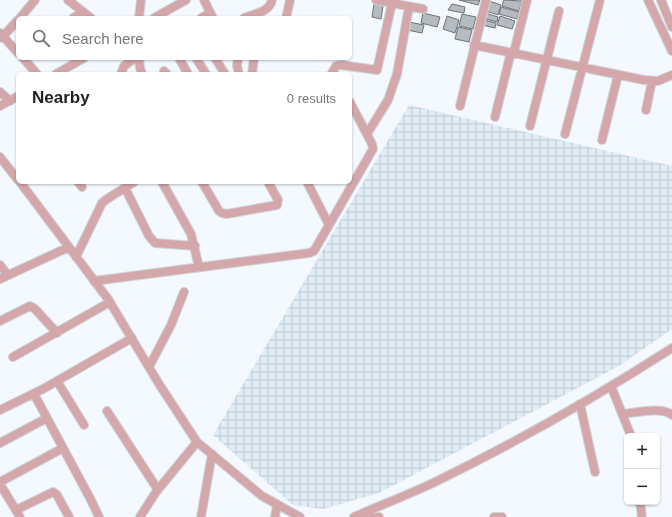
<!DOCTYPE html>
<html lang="en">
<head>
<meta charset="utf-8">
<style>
	:root { --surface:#fff; --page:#f2f2f2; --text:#202124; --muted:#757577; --line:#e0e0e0 }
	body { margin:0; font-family:Arial,sans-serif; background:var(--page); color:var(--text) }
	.controls { position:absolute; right:12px; bottom:12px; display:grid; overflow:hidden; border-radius:6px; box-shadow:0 1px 3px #0004 }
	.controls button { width:36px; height:36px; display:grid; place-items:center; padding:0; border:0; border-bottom:1px solid var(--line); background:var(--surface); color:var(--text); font:20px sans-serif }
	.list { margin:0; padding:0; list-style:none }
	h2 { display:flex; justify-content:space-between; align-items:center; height:52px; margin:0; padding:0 16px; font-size:17px }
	h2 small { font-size:13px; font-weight:400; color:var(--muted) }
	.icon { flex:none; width:22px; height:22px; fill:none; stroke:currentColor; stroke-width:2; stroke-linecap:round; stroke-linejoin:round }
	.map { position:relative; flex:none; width:672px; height:517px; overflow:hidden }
	.search { position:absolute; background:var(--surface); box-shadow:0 1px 3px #0004; left:16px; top:16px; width:336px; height:44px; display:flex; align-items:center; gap:10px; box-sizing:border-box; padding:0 14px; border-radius:6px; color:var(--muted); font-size:15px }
	.panel { position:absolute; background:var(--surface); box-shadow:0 1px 3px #0004; left:16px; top:72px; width:336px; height:112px; border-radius:6px }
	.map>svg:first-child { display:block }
	.industrial { fill:url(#industrial-grid) }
	.building { fill:#b6bbc0; stroke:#6e7377 }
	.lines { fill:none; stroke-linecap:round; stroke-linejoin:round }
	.minor-casing { stroke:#d0d5da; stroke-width:10 }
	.minor { stroke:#d4a7ab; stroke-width:8 }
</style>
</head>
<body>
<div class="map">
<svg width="672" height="517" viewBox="0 0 672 517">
	<defs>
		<pattern id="industrial-grid" width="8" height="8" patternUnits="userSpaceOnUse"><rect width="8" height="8" fill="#e0ecf6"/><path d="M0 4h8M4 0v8" fill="none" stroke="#bfcad2"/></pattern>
	</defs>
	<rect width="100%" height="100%" fill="#f3f9fe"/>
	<path class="industrial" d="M409 105 672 166V329L619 366 379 493 323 509 293 505 213 435Z"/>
	<path class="building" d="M459 0H480L478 5Z
		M504 0 522 1 519 11 502 6Z
		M489 1 501 5 498 15 486 11Z
		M374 4 383 6 381 19 372 17Z
		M452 4 465 7 464 13 448 10Z
		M501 7 519 12 517 19 499 14Z
		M423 13 440 17 437 27 421 23Z
		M485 13 498 17 497 22 483 18Z
		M462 14 476 17 473 29 459 26Z
		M447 16 459 20 455 33 443 29Z
		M500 16 515 21 512 29 497 25Z
		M484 20 496 23 495 28 482 25Z
		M409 22 424 25 422 33 407 30Z
		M458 27 472 30 469 42 455 39Z"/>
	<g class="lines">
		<g class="minor-casing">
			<path id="minor" d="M68 0 91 18
				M204 0 213 18
				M376 0 423 9
				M648 0 672 51
				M661 0 672 27
				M20 18 35 0
				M73 18 83 12
				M139 18 141 0
				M154 18 186 0
				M201 18 210 13
				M244 18C255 13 269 13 272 0
				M286 18 290 0
				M0 33 18 53
				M0 38 6 33 18 20
				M474 45 644 80 658 81 672 75
				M514 52 527 0
				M23 58 37 74
				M139 58 140 68 142 74
				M179 58 188 74
				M196 58 206 74
				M215 58 225 74
				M238 58 237 66 239 74
				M164 71 167 74
				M332 73 336 66 341 65 377 70 392 3
				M56 74 84 58
				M121 74 124 66 135 58
				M252 74 254 58
				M0 92 10 101
				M0 106 18 96
				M460 106 486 0
				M646 110 652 81
				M495 117 511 52
				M530 126 559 11
				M367 134 388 100 397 74 409 7
				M565 134 600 0
				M602 140 618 75
				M0 157 18 180
				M20 182 108 299 159 384 197 442 262 496 300 517
				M78 182 82 187
				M162 182 191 234 199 267
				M202 182 219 211 222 213 227 214 277 205 278 200 268 182
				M307 182 329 225
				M125 188 149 236 155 243 195 246
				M76 257 102 203 107 199 134 182
				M0 265 8 275
				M0 279 69 247
				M94 281 309 253 314 251 373 149 372 144 350 102
				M0 321 30 306 35 309 57 333
				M13 357 110 302
				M149 367 171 325 184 292
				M57 381 84 425
				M611 386 631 436
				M34 394 91 500 99 517
				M580 404 595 472
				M0 410 43 389 132 338
				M107 411 158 490
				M622 414C635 413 662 406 672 415
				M0 443 47 418
				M0 482 63 448
				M0 484 20 517
				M640 502 642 517
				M16 510 53 492 57 495 69 517
				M362 514 379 517
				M140 517 156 492 197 442
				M201 517 212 454
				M275 517 277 505
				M354 517C381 505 408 495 435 482 517 442 596 397 672 348
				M494 517H502"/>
		</g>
		<use href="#minor" class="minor"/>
	</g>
</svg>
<div class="controls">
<button>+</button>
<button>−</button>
</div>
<div class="search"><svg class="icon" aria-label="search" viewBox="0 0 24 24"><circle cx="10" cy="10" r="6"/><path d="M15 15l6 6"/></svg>Search here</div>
<section class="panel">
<h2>Nearby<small>0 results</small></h2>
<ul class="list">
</ul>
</section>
</div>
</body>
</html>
